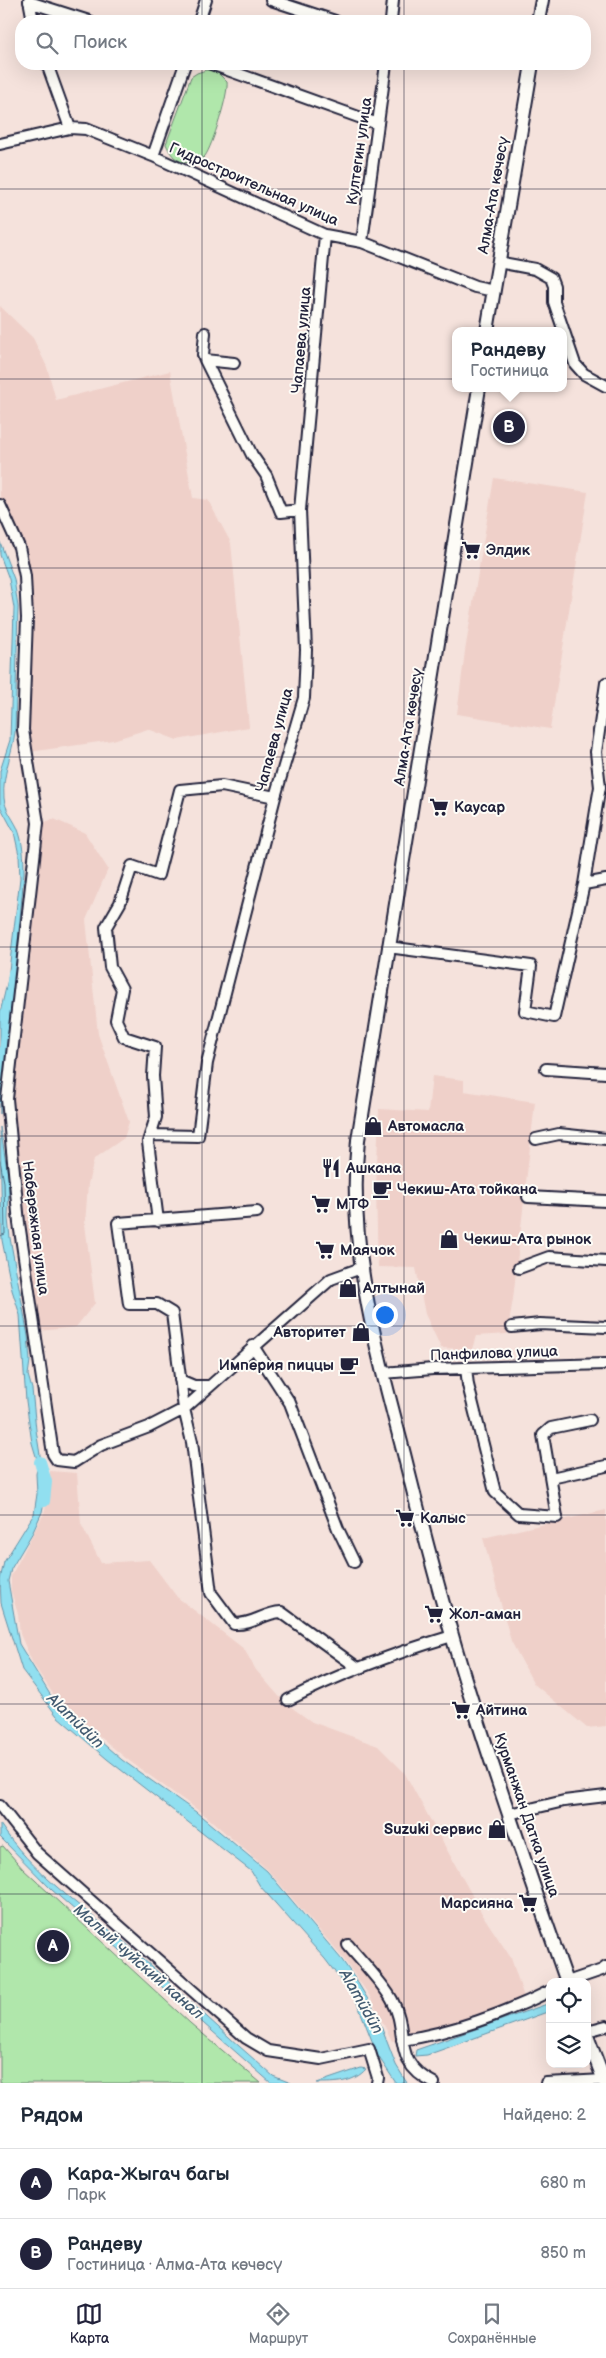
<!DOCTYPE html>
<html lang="ru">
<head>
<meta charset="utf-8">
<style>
	:root { --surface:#fff; --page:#f6f6f7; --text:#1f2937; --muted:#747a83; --line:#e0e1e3; --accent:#22223b }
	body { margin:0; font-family:"Balsamiq Sans",sans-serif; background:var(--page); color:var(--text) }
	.controls { position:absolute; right:15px; bottom:15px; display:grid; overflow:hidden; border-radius:10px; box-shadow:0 5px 20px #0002 }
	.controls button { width:45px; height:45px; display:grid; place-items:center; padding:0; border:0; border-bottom:1px solid var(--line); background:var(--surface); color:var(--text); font:25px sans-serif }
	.you { position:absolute; left:384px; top:1314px; width:18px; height:18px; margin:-12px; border:4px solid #fff; border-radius:50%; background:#1a73e8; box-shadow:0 0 0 8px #1a73e833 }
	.badge { display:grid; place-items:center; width:32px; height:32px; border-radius:50%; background:var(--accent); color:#fff; font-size:16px; font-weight:700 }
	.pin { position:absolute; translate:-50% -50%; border:2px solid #fff; box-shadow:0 1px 5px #0006 }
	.popup { position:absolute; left:452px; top:327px; width:115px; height:65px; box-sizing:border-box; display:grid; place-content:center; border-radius:10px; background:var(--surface); filter:drop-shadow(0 1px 4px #0005); font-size:16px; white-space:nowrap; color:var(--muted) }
	.popup b { font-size:19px; color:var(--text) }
	.popup::after { content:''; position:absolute; left:50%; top:100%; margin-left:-10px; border:10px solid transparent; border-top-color:var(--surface) }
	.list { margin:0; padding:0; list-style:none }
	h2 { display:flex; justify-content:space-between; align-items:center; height:65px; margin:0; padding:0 20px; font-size:21px }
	h2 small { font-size:16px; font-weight:400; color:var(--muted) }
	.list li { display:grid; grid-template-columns:32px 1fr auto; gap:15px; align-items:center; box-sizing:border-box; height:70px; padding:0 20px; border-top:1px solid var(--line) }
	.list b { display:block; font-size:19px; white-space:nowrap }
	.list p { margin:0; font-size:16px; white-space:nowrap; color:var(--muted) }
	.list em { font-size:16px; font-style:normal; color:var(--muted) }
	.icon { flex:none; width:28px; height:28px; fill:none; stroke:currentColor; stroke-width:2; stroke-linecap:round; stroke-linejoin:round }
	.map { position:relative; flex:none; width:606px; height:2083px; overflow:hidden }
	.search { position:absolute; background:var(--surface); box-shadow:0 5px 20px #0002; left:15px; right:15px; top:15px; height:55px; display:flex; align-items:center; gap:12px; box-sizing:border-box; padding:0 18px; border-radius:20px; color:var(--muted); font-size:19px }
	.sheet { height:205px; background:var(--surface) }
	nav { display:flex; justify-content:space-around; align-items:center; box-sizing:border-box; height:70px; border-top:1px solid var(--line); background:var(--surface); font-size:14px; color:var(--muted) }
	nav a { display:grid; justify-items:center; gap:2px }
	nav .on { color:var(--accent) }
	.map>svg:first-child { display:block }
	.built { fill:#efd0c9 }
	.green { fill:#b0e7ab; stroke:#698473 }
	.water { fill:#91dff0; stroke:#6593a8 }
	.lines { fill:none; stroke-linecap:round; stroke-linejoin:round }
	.shore { stroke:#4e6e83; stroke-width:1 }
	.river { stroke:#91dff0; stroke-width:12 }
	.minor-casing { stroke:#22223b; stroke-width:14 }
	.major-casing { stroke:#22223b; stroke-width:16 }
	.minor { stroke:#fdfcf7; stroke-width:10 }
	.major { stroke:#fdfcf7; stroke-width:12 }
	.grid { fill:none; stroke:#22223b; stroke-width:1; stroke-opacity:0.55 }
	.labels { text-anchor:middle; stroke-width:4; stroke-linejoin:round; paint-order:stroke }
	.street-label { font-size:15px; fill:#22223b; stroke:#fdfcf7 }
	.poi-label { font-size:15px; font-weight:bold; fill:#22223b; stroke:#fdfcf7; text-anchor:start }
	.water-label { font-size:16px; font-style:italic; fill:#435b71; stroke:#fdfcf7 }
</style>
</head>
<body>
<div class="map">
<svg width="606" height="2083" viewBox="0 0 606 2083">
	<rect width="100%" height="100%" fill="#f5e2dc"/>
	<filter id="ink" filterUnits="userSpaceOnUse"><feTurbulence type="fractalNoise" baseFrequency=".02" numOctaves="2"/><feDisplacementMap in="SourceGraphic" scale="10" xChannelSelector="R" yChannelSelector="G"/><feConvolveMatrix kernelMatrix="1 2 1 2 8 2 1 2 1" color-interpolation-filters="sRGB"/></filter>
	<g filter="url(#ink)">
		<path class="built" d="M0 306 33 338 47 367 56 400 170 371 193 498 208 500 231 543 249 727 177 740 148 729 113 740 29 752 27 728 29 598 0 496Z
			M494 478 588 492 550 729 457 714 465 651Z
			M54 819 85 833 108 869 86 920 98 1034 129 1122 124 1138 94 1159 88 1184 85 1224 95 1303 76 1327 39 1331 27 1268 10 1096 42 823Z
			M432 1076 464 1080V1091L535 1102 513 1299 507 1334 476 1336 472 1349 441 1348 425 1314 416 1268 378 1267 376 1191 379 1109 428 1112Z
			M50 1471 77 1473 81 1524 101 1563 149 1560 177 1597 244 1649 256 1670 284 1702 312 1722 378 1746 404 1772 484 1917 511 1958 525 2000 428 2034 392 2041 369 1995 342 1957 268 1870 206 1816 128 1760 92 1730 53 1694 33 1664 20 1634 18 1614 11 1591V1576L44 1513 50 1489Z
			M606 1510V1726L587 1728 534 1684 511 1641 483 1538Z"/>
		<path class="green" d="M206 70H215L227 82C229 93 212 147 205 156 200 162 192 164 184 162 174 160 170 153 166 144L191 77 197 73Z
			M3 1846 23 1869 190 2023 261 2083H0V1847Z"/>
		<path class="water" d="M0 542 14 579 18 607 15 732C12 755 2 775 4 798 5 809 12 817 17 827 23 841 24 858 24 873L15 977 3 1024 0 1114V1013L8 979 20 878 19 855 14 832 0 806V771L10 740 14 608 9 579 0 555Z
			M0 1127 9 1181 8 1219 10 1238 28 1336 30 1361 28 1375 32 1389 36 1430 46 1492 42 1512 33 1532 11 1569 8 1581 19 1644 51 1696 79 1723 122 1760 196 1812 267 1871 342 1960 358 1983 375 2011 396 2065 407 2083H396L378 2056 356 2000 325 1959 260 1886 251 1871 107 1759 57 1716 22 1670 1 1603 0 1580 4 1562 34 1514 37 1494 36 1474 38 1463 32 1443 26 1401 20 1315 12 1290 2 1240Z
			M0 1824C31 1872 80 1905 123 1941 173 1985 222 2032 273 2076L291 2083H271L52 1890 0 1837Z
			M550 2003V2011L427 2055 415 2056 416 2050Z
			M361 2068 366 2069C354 2083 335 2083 317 2083Z"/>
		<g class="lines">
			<path class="shore" d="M0 1161 4 1182 5 1234 0 1236"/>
			<path class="river" d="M0 1097 14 973
				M40 1462 46 1482 44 1501"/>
			<g class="minor-casing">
				<path id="minor" d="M29 0 33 21
					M271 0 335 21
					M29 2 89 21
					M199 21 206 0
					M391 21 393 0
					M47 64 70 128
					M211 64 378 124
					M0 144 70 128 86 129 153 156 325 235 362 242 475 287 494 291
					M153 156 185 64
					M362 242 386 64
					M498 262 535 269 551 278 554 286V302L575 364 584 374 606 386
					M205 333 203 355 205 360 252 455 266 475 281 512 300 510
					M205 360 234 363
					M0 505 19 547 25 576 27 618 23 730 38 823 7 1099 19 1223 53 1454 57 1460 74 1462 101 1445 149 1427 184 1409 331 1279 361 1268
					M584 884 606 880
					M388 947 531 966 525 1011 554 1017 584 884 598 798 600 787 596 752 606 683
					M546 1069 606 1073
					M150 1135 198 1136 207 1063 275 797 304 698 306 650 300 510 325 235
					M536 1139 559 1134 606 1139
					M528 1197 606 1201
					M257 1212 118 1223 129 1304H157L172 1313 184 1409 192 1442 211 1593 234 1624C253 1625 263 1613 281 1612L358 1668
					M158 1221 148 1142 156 1117 153 1076 155 1047 124 1037 116 1020 122 989 110 967 106 927 120 903 132 866 158 875 180 790 222 786 275 797
					M519 1268 549 1257 606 1261
					M512 1327 540 1324 606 1327
					M253 1346 290 1403 338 1529 354 1562
					M466 1368 468 1385 495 1492 519 1514 557 1517 543 1435 551 1428 590 1420
					M383 1373 433 1369 606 1364
					M180 1380 194 1386H210
					M551 1478 606 1466
					M288 1700C341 1673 395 1653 452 1636
					M0 1806 37 1853 246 2038 268 2051 321 2059 369 2049 378 2078 377 2083
					M509 1814 564 1801 606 1796
					M348 1945C362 1962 382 1982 392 2000 410 2032 390 2062 434 2083
					M567 1982 602 1970 606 1967
					M587 2031 606 2026
					M402 2040C451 2033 506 2013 550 1991
					M546 2083 604 2080"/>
			</g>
			<g class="major-casing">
				<path id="major" d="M538 21 542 0
					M487 331 532 64
					M479 388 358 1140C347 1247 377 1351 404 1454 425 1539 447 1624 474 1708 503 1800 535 1891 567 1982
					M587 2036 605 2083"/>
			</g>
			<use href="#minor" class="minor"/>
			<use href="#major" class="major"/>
		</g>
	</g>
	<path class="grid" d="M202 0V21M404 0V21M202 64V2083M404 64V2083M0 189H606M0 379H606M0 568H606M0 757H606M0 947H606M0 1136H606M0 1326H606M0 1515H606M0 1704H606M0 1894H606"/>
	<defs>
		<g id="supermarket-bare" transform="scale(1.5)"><path d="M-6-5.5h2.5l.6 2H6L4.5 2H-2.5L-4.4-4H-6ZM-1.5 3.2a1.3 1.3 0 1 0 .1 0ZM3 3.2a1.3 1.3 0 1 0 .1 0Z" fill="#22223b" stroke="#fdfcf7" stroke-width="2.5" paint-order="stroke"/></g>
		<g id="shop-bare" transform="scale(1.5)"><path d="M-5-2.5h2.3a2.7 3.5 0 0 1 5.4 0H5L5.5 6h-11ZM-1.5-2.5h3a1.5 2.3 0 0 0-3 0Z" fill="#22223b" stroke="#fdfcf7" stroke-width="2.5" paint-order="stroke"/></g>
		<g id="restaurant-bare" transform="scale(1.5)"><path d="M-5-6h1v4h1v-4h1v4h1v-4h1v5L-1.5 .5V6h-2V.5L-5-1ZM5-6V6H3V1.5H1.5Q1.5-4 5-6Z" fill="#22223b" stroke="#fdfcf7" stroke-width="2.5" paint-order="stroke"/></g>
		<g id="cafe-bare" transform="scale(1.5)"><path d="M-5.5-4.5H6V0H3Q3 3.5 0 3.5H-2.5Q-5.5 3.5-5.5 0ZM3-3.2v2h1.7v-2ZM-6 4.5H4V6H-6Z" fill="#22223b" stroke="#fdfcf7" stroke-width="2.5" paint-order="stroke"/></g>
	</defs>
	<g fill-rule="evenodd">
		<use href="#supermarket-bare" x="471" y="550"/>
		<use href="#supermarket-bare" x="439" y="807"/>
		<use href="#shop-bare" x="373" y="1126"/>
		<use href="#restaurant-bare" x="331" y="1168"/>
		<use href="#cafe-bare" x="382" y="1189"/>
		<use href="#supermarket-bare" x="321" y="1204"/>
		<use href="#shop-bare" x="449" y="1239"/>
		<use href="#supermarket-bare" x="325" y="1250"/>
		<use href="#shop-bare" x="348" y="1288"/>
		<use href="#shop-bare" x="361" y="1332"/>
		<use href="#cafe-bare" x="349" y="1365"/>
		<use href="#supermarket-bare" x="405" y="1518"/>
		<use href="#supermarket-bare" x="434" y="1614"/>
		<use href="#supermarket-bare" x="461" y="1710"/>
		<use href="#shop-bare" x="497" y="1829"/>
		<use href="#supermarket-bare" x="528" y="1903"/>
	</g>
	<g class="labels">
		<g class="street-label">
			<text transform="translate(359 151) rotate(-82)" y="5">Култегин улица</text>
			<text transform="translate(254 184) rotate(24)" y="5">Гидростроительная улица</text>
			<text transform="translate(493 195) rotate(-80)" y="5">Алма-Ата көчөсү</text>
			<text transform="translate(301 340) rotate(-85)" y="5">Чапаева улица</text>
			<text transform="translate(408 727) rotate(-81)" y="5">Алма-Ата көчөсү</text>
			<text transform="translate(274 740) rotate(-75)" y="5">Чапаева улица</text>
			<text transform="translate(36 1228) rotate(83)" y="5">Набережная улица</text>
			<text transform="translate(494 1353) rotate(-2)" y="5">Панфилова улица</text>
			<text transform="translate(527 1815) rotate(71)" y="5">Курманжан Датка улица</text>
		</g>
		<g class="poi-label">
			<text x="486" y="555">Элдик</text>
			<text x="454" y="812">Каусар</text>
			<text x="388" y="1131">Автомасла</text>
			<text x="346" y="1173">Ашкана</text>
			<text x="397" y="1194">Чекиш-Ата тойкана</text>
			<text x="336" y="1209">МТФ</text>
			<text x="464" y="1244">Чекиш-Ата рынок</text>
			<text x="340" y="1255">Маячок</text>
			<text x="363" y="1293">Алтынай</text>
			<text x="346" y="1337" text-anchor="end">Авторитет</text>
			<text x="334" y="1370" text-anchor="end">Империя пиццы</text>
			<text x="420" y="1523">Калыс</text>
			<text x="449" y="1619">Жол-аман</text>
			<text x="476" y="1715">Айтина</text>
			<text x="482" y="1834" text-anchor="end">Suzuki сервис</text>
			<text x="513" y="1908" text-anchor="end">Марсияна</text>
		</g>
		<g class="water-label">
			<text transform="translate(76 1720) rotate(44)" y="6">Alamüdün</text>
			<text transform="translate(139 1961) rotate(41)" y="6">Малый чуйский канал</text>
			<text transform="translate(362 2001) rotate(60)" y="6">Alamüdün</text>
		</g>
	</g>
</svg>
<div class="controls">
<button><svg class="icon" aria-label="locate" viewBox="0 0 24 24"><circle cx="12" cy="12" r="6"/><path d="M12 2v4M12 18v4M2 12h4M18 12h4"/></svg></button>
<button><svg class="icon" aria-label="layers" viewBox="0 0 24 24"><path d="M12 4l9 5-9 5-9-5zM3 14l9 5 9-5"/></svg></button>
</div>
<div class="you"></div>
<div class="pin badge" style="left:53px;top:1946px">A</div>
<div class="pin badge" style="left:509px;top:427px">B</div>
<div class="popup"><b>Рандеву</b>Гостиница</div>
<div class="search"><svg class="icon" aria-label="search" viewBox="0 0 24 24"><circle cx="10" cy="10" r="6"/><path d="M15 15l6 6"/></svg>Поиск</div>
</div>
<section class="sheet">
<h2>Рядом<small>Найдено: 2</small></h2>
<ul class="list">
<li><span class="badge">A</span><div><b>Кара-Жыгач багы</b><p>Парк</p></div><em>680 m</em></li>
<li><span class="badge">B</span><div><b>Рандеву</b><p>Гостиница · Алма-Ата көчөсү</p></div><em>850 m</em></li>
</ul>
</section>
<nav>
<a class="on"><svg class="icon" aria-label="map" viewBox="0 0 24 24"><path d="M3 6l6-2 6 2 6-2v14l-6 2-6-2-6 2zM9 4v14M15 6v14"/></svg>Карта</a>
<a><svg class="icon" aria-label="directions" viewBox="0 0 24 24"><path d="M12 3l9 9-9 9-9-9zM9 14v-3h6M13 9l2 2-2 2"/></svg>Маршрут</a>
<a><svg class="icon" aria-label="saved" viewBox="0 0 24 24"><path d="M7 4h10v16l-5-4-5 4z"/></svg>Сохранённые</a>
</nav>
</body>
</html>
